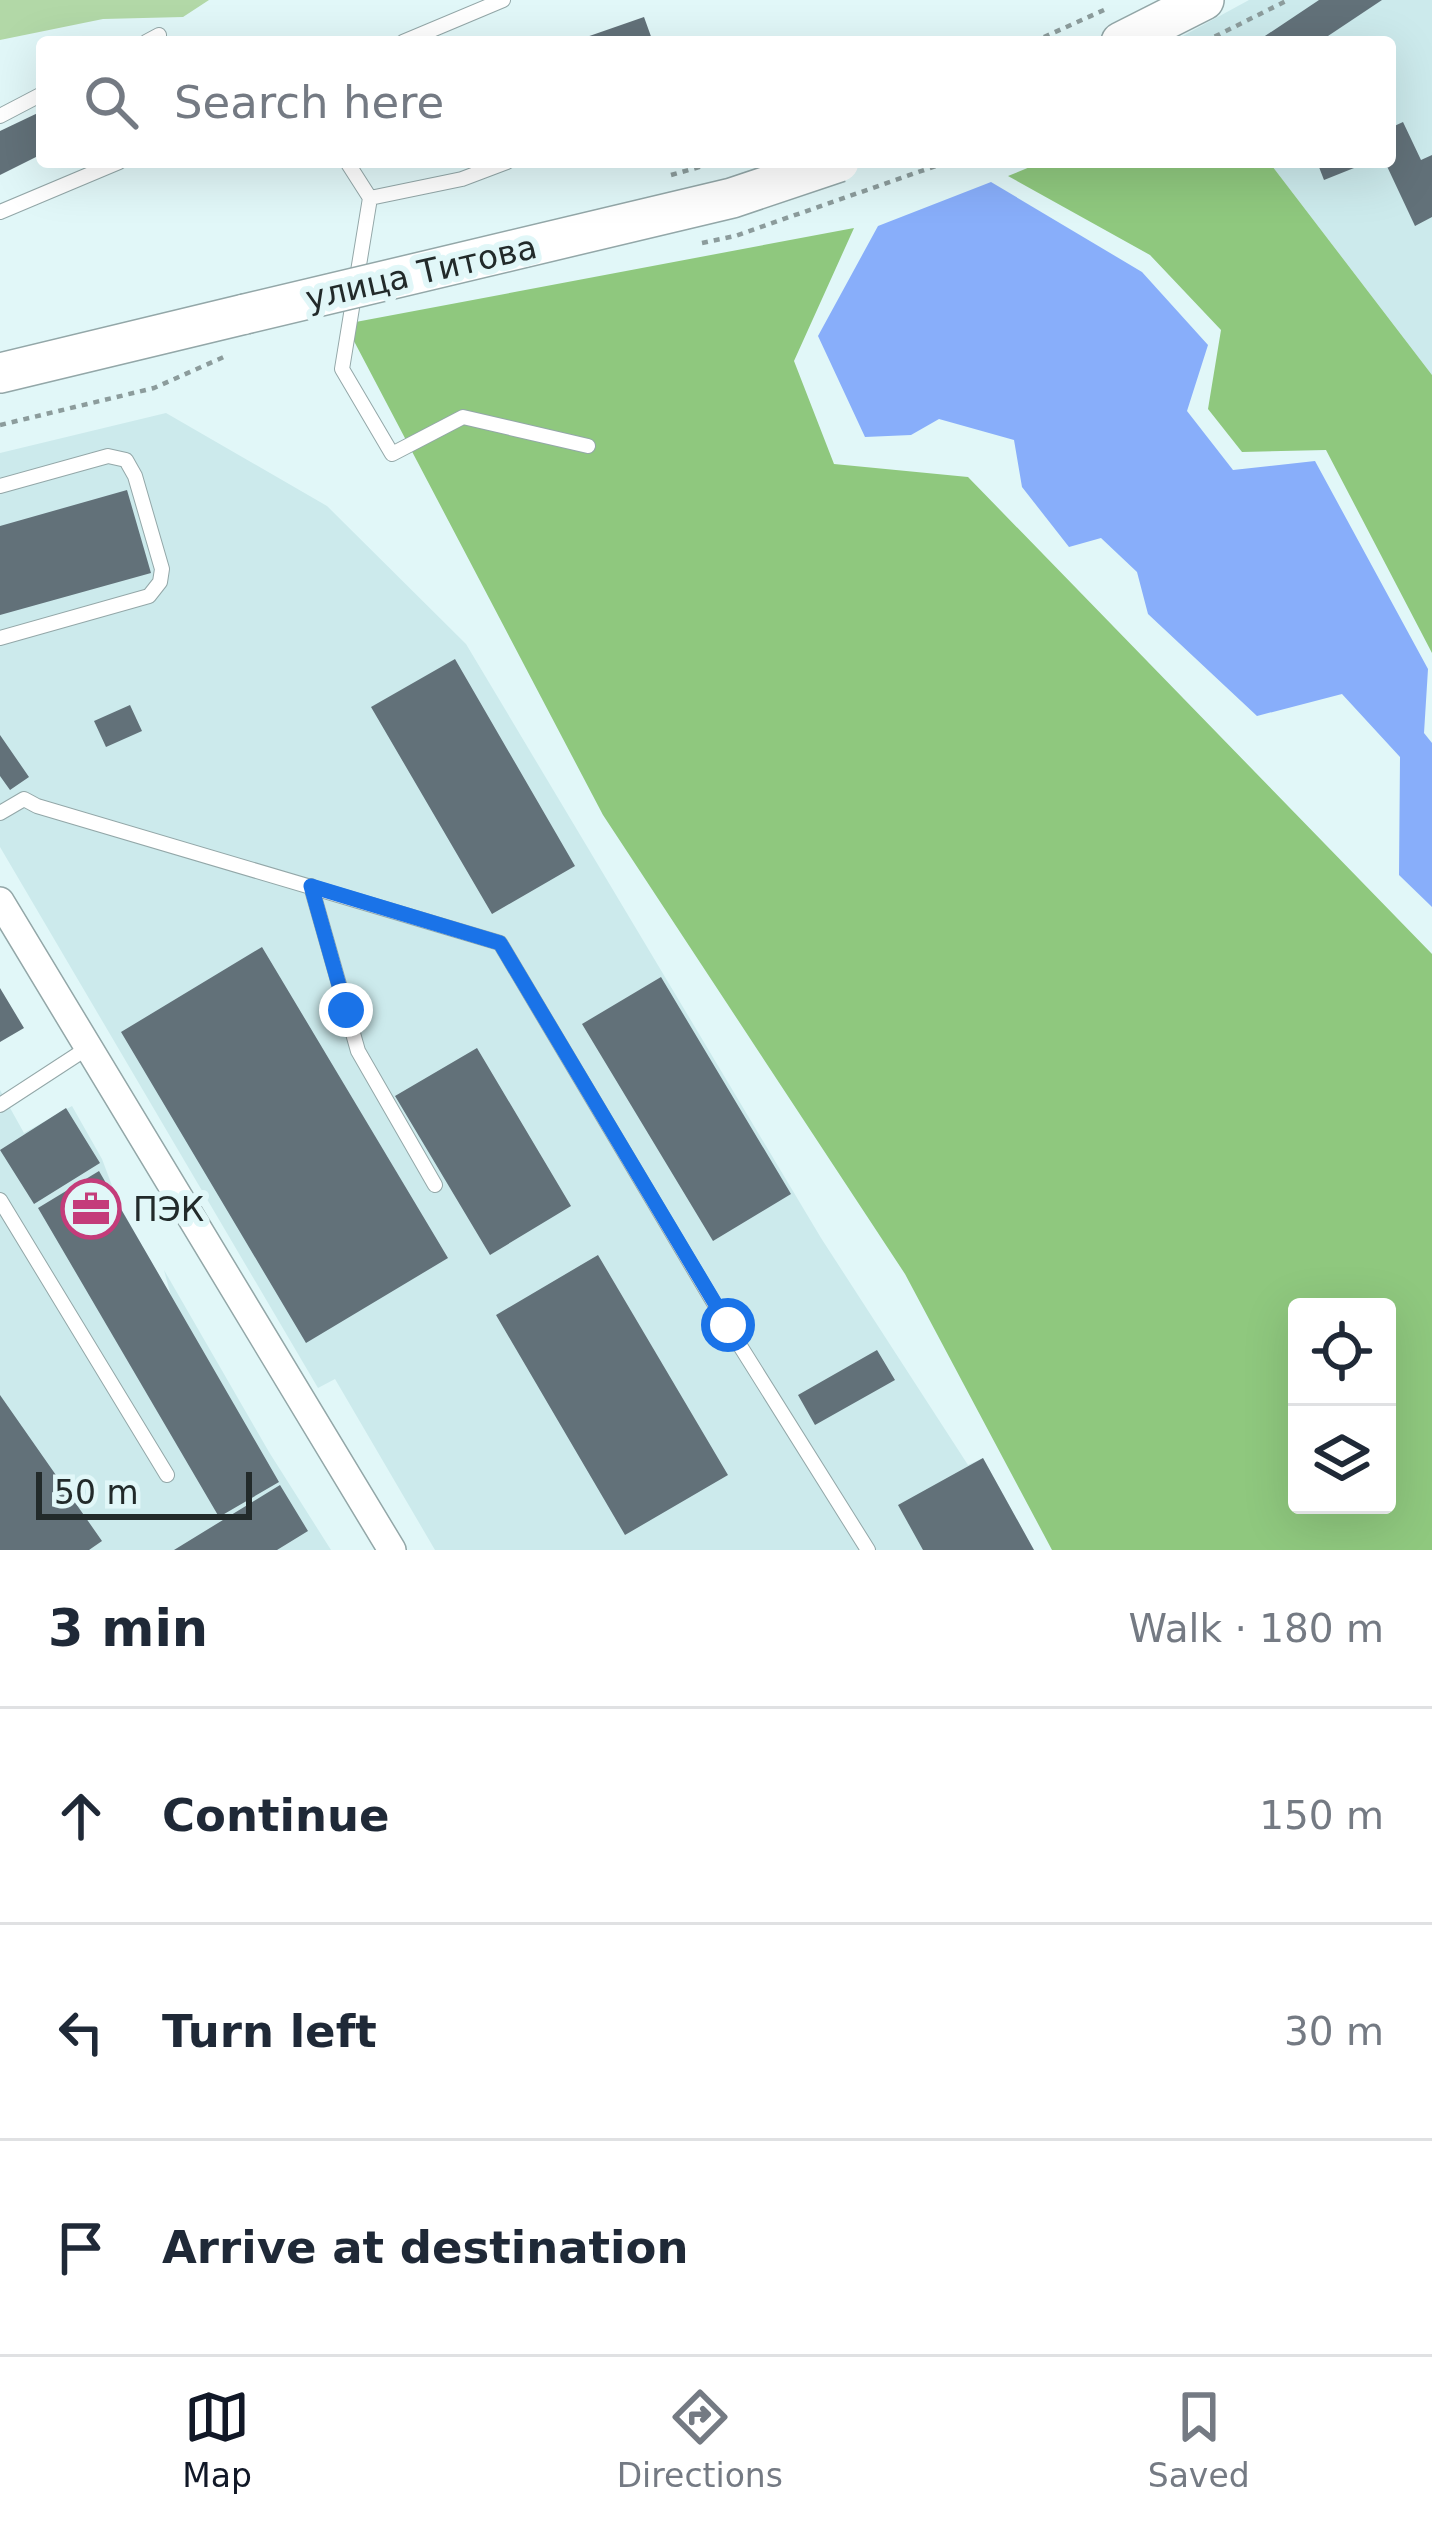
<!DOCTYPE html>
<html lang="en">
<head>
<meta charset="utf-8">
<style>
	:root { --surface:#fff; --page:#f2f2f3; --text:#1f2937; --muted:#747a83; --line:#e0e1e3; --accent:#111827 }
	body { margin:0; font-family:"DejaVu Sans",sans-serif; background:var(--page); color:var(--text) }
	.controls { position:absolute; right:36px; bottom:36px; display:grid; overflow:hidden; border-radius:12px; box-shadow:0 12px 48px #0002 }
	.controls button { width:108px; height:108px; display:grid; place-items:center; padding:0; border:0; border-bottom:3px solid var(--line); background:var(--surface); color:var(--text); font:60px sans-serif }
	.scale { position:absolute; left:36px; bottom:30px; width:216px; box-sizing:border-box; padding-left:12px; border:6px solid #222a2a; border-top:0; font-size:33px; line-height:42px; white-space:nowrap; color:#222a2a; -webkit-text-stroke:9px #e1f7f8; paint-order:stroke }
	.stop { position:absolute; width:36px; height:36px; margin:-27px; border:9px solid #1a73e8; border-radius:50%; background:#fff }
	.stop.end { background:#1a73e8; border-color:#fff; box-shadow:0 3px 12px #0008 }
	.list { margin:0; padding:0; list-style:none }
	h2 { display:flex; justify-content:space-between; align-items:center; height:156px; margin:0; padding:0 48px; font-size:51px }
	h2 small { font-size:39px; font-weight:400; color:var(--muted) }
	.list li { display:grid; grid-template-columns:78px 1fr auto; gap:36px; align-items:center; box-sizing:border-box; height:216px; padding:0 48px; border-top:3px solid var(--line) }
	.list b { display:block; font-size:45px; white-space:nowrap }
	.list em { font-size:39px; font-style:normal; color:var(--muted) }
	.icon { flex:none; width:66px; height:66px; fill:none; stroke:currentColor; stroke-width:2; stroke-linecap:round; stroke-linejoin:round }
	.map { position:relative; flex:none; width:1432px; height:1550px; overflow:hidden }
	.search { position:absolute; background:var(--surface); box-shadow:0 12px 48px #0002; left:36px; right:36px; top:36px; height:132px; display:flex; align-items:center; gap:30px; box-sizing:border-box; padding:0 42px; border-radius:12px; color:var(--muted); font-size:45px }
	.sheet { height:804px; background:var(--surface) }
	nav { display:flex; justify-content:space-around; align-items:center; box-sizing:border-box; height:168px; border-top:3px solid var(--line); background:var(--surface); font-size:33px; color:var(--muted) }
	nav a { display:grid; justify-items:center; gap:6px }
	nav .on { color:var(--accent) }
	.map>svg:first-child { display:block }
	.built { fill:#cceaec }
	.green { fill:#b2d8a7 }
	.forest { fill:#8fc87e; fill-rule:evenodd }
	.water { fill:#88aefa }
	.building { fill:#627179 }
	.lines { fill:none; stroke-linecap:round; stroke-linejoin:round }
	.service-casing { stroke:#93a7a8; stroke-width:16 }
	.minor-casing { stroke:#93a7a8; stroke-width:30 }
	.secondary-casing { stroke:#93a7a8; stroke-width:42 }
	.path { stroke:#8c9c9c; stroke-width:4.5; stroke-dasharray:6 6; stroke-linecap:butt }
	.service { stroke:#fff; stroke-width:14 }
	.minor { stroke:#fff; stroke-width:27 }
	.secondary { stroke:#fff; stroke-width:39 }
	.secondary-bridge-casing { stroke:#93a7a8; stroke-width:42; stroke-linecap:butt }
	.path-bridge { stroke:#8c9c9c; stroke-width:4.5; stroke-dasharray:6 6; stroke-linecap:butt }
	.secondary-bridge { stroke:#fff; stroke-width:39 }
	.route { stroke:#1a73e8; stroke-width:15 }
	.labels { text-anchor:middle; stroke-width:12; stroke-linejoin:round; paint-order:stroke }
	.street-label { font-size:33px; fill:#222a2a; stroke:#e1f7f8 }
	.poi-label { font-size:33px; fill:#222a2a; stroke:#e1f7f8; text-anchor:start }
</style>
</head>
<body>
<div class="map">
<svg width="1432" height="1550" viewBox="0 0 1432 1550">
	<rect width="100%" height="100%" fill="#e1f7f8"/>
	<path class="built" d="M1249 0H1432V375L1269 162H1390V42H1184L1181 37Z
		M166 413 327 506 466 644 821 1238 968 1465 983 1458 1034 1550H435L335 1379 318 1388 0 847V453Z
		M0 1090 24 1133 72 1106 102 1159 120 1207 171 1296 164 1270 269 1452 331 1550H0Z"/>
	<path class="green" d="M0 0H209L183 17 103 19 0 40Z"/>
	<path class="forest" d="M1042 162H1269L1432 375V653L1326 450 1242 452 1208 409 1221 330 1150 255 1008 176Z
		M854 228 794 361 834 464 968 477 1432 954V1550H1052L905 1274 603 815 345 324ZM1297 1307H1387V1505H1297Z"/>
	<path class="water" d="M991 182 1142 272 1208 345 1187 411 1233 470 1315 461 1428 669 1424 733 1432 743V907L1399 875 1400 757 1342 694 1257 716 1148 614 1137 572 1101 538 1069 547 1022 487 1014 440 939 419 911 435 865 437 818 336 878 226Z"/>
	<path class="building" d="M1319 0H1382L1319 42H1256Z
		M644 17 653 42H575V41Z
		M42 111V154L0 175V131Z
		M1403 122 1421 160 1432 155V217L1415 226 1385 162H1390V128Z
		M1317 162H1357L1359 166 1324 180Z
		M127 490 151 573 0 615V526Z
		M455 659 575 866 492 914 371 707Z
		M130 705 142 731 106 747 94 721Z
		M0 735 29 777 10 790 0 776Z
		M262 947 448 1258 306 1343 121 1032Z
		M661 977 791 1194 713 1241 582 1024Z
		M0 988 24 1028 0 1042Z
		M477 1048 571 1206 490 1255 395 1096Z
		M66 1108 100 1163 34 1204 0 1150Z
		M99 1171 279 1482 219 1517 38 1208Z
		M598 1255 728 1475 625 1535 496 1315Z
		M877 1350 895 1380 815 1425 798 1395Z
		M0 1395 102 1541 89 1550H0Z
		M983 1458 1034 1550H923L898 1505Z
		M280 1485 308 1531 277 1550H174Z"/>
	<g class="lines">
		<g class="service-casing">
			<path id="service" d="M146 42 159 35
				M403 42 503 0
				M0 116 42 94
				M347 162 370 198 462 179 507 162
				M370 198 342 369 392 454 463 417 588 446
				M0 212 119 162
				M0 486 108 456 126 460 135 476 162 569 160 582 149 596 0 638
				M0 813 24 799 37 806 500 943 727 1325 868 1550
				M311 886 358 1051 435 1185
				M0 1105 89 1047
				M0 1200 167 1475"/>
		</g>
		<g class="minor-casing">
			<path id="minor" d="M0 901 392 1550"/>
		</g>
		<g class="secondary-casing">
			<path id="secondary" d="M1121 42 1204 0
				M0 373 245 314"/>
		</g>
		<path class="path" d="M1033 42 1104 10
			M1204 42 1288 0
			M0 425 154 388 226 356"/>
		<use href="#service" class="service"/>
		<use href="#minor" class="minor"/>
		<use href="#secondary" class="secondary"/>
		<g class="secondary-bridge-casing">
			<path id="secondary-bridge" d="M245 314 732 198 839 162"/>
		</g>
		<path class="path-bridge" d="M671 175 717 162
			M702 243 735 236 947 162"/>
		<use href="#secondary-bridge" class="secondary-bridge"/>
	</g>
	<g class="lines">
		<path class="route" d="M346 1010 311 886 500 943 728 1325"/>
	</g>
	<defs>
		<g id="office-ring" transform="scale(3)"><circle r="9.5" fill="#e1f7f8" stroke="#c43c7a" stroke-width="1.5"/><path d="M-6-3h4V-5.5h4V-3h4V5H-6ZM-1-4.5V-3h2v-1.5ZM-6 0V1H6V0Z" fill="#c43c7a"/></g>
	</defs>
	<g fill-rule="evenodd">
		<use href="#office-ring" x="91" y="1209"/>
	</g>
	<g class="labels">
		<g class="street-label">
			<text transform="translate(421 272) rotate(-13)" y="12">улица Титова</text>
		</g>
		<g class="poi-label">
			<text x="133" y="1221">ПЭК</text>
		</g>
	</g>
</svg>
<div class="controls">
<button><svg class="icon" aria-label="locate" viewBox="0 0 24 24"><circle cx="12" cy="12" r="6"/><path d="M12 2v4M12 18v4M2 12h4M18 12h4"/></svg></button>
<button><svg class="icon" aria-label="layers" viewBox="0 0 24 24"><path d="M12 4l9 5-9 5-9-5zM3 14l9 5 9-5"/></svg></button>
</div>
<div class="scale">50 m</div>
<div class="stop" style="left:728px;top:1325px"></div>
<div class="stop end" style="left:346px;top:1010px"></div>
<div class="search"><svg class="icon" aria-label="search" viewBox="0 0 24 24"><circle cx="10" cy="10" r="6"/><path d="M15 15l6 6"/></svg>Search here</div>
</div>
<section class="sheet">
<h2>3 min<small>Walk · 180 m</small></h2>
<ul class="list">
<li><svg class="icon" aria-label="ahead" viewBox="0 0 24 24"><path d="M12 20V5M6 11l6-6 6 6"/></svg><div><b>Continue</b></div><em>150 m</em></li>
<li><svg class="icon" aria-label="left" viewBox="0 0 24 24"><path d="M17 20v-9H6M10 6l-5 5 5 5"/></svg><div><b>Turn left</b></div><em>30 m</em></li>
<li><svg class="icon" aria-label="arrive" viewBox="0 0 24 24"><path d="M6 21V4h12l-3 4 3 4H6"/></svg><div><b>Arrive at destination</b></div></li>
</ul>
</section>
<nav>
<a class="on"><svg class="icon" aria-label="map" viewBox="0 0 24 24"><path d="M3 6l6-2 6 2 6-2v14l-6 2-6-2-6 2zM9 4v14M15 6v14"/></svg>Map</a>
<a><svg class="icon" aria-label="directions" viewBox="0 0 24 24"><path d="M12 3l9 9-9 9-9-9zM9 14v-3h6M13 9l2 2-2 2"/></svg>Directions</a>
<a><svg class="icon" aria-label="saved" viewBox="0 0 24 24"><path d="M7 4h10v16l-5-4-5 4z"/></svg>Saved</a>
</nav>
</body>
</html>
